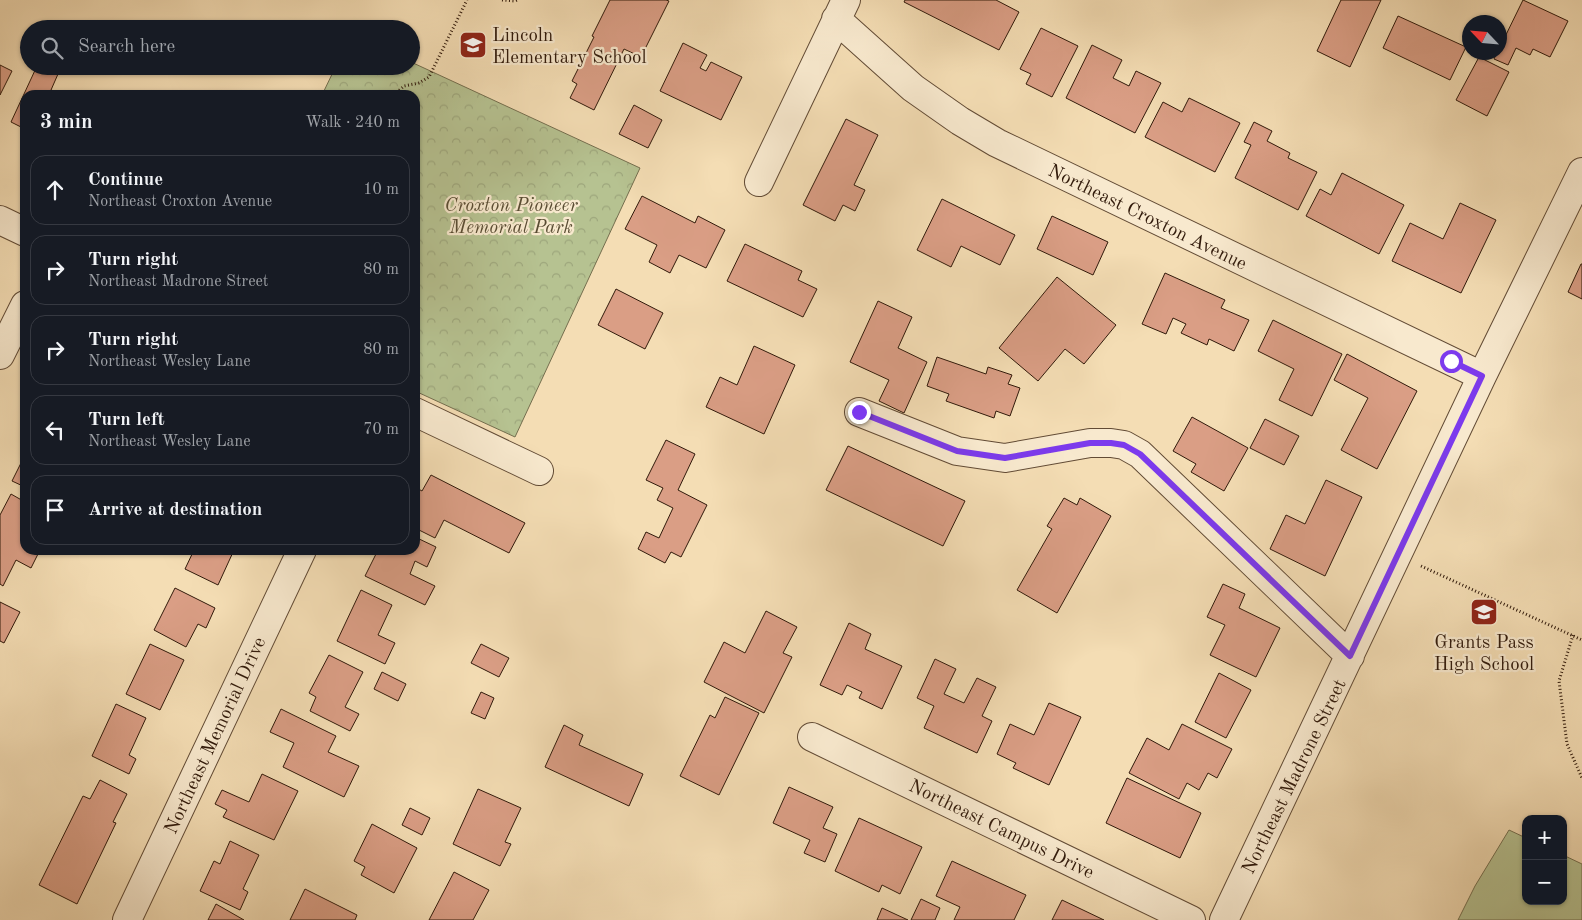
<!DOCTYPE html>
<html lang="en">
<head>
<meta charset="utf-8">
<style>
	:root { --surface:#171b24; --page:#242831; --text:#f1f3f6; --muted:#9ea1a6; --line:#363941 }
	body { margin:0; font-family:"Old Standard TT",serif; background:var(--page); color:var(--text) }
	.controls { position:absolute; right:15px; bottom:15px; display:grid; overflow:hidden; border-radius:10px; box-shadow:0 1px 4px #0004 }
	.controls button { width:45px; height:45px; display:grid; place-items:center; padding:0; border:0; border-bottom:1px solid var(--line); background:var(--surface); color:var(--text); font:25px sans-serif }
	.compass { position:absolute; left:1462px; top:15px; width:45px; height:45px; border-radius:50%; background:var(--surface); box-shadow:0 1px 4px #0004; rotate:296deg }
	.stop { position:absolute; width:15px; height:15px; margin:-11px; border:4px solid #7c3aed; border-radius:50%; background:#fff }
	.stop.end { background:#7c3aed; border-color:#fff; box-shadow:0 1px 5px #0008 }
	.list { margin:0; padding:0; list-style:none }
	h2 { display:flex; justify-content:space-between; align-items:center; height:65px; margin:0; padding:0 20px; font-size:21px }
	h2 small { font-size:16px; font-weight:400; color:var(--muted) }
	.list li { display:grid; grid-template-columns:32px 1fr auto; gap:15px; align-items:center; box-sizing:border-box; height:70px; margin:0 10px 10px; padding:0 10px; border:1px solid var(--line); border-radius:15px }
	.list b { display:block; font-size:19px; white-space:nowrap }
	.list p { margin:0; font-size:16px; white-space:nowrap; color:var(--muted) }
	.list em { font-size:16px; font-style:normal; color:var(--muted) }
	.icon { flex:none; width:28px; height:28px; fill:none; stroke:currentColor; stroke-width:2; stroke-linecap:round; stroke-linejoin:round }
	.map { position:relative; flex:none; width:1582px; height:920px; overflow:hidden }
	.search { position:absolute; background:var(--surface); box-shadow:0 1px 4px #0004; left:20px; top:20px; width:400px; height:55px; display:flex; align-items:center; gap:12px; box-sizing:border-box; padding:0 18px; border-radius:28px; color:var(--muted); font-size:19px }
	.panel { position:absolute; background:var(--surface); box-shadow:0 1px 4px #0004; left:20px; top:90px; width:400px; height:465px; border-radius:15px }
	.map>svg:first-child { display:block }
	.forest { fill:url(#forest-crowns); stroke:#746e4e }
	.pitch { fill:#b6c291; stroke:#746e4e }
	.building { fill:#da9e85; stroke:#311a0b }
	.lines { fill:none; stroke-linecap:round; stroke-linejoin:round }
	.minor-casing { stroke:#624b35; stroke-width:30 }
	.path { stroke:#311a0b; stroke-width:3; stroke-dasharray:1 2.5; stroke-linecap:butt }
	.minor { stroke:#f8e9ce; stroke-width:28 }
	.route { stroke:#7c3aed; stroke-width:6 }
	.labels { text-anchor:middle; stroke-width:4.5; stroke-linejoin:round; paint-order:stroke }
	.poi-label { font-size:19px; fill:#311a0b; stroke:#f8e9ce; text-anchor:start }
	.park-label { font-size:19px; font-style:italic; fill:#594c33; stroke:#f8e9ce }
	.street-label { font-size:19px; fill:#311a0b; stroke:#f8e9ce }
</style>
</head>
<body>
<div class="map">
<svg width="1582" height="920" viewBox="0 0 1582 920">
	<defs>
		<pattern id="forest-crowns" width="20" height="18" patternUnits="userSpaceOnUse" patternTransform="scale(1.25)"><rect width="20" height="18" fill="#b6c291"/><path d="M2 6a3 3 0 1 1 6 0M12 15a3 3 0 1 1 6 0" fill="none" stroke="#9da67c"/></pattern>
	</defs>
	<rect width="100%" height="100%" fill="#f4ddb4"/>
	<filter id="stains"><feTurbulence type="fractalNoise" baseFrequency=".004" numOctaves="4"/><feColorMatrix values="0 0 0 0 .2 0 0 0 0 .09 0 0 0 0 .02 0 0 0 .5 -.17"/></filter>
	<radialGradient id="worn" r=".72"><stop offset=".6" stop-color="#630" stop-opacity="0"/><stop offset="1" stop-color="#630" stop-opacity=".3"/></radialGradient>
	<path class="forest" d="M411 62 640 168 515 437 415 391V95H322L336 66H411Z"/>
	<path class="pitch" d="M1509 830 1526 838V901H1563V855L1582 864V920H1458L1475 886Z"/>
	<path class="building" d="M610 0H666L669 1 641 57 624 49 594 110 570 98 577 84 572 81 594 37 592 36Z
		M905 0H996L1019 12 999 50 904 2Z
		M1341 0H1381L1350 67 1317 51Z
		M1523 0 1568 21 1550 57 1533 49 1530 55 1516 48 1508 65 1494 59 1497 52H1500V47Z
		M1398 16 1466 47 1450 80 1383 48Z
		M1041 28 1078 46 1052 97 1026 84 1031 74 1020 69Z
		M683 43 707 55 700 68 706 71 711 62 742 77 721 120 660 91Z
		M1092 45 1122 60 1113 78 1129 86 1136 71 1161 83 1135 133 1066 98Z
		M1479 57 1509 72 1487 116 1456 100Z
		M0 65 12 71 0 95Z
		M37 66H42L58 74 51 90 61 95H25V129L11 122Z
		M1189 98 1240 123 1215 172 1145 137 1163 102 1182 112Z
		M634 105 662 120 648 148 619 134Z
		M846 119 878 135 854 185 865 190 855 211 843 205 835 221 803 205Z
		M1254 122 1272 131 1267 141 1290 153 1288 158 1317 172 1298 210 1235 178 1251 145 1244 142Z
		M1342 173 1404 205 1379 254 1306 216 1320 189 1331 195Z
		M642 196 695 223 698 216 725 230 706 268 679 255 670 273 649 262 657 245 625 229Z
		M942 199 1015 235 1000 265 961 246 951 267 917 250Z
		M1460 203 1496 220 1461 293 1392 261 1410 223 1443 239Z
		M1052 216 1108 242 1093 275 1037 249Z
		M745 244 802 271 798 280 817 289 803 317 727 281Z
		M1581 264H1582V299L1568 292Z
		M1165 273 1225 300 1221 308 1249 320 1234 351 1209 339 1207 345 1181 333 1186 324 1173 318 1166 334 1142 324Z
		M1057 277 1116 325 1084 364 1065 349 1038 381 999 348Z
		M616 289 663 313 645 349 598 325Z
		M878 301 912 317 898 348 927 362 904 413 879 401 889 380 850 362Z
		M1273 320 1342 354 1312 416 1279 400 1294 369 1258 351Z
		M754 346 795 365 764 434 706 407 720 377 737 385Z
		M1347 354 1417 391 1377 469 1341 450 1368 398 1334 380Z
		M937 357 986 374 988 367 1012 375 1008 384 1020 388 1010 416 996 411 994 418 946 401 949 394 927 386Z
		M1192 417 1248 448 1224 491 1191 472 1196 464 1173 451Z
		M1265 419 1299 436 1284 465 1250 448Z
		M666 440 695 454 678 490 707 505 681 557 671 552 665 563 638 549 646 532 659 538 673 508 657 500 663 488 646 480Z
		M848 446 965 501 943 546 826 490Z
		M25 455V487L12 481Z
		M431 475 525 523 509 553 444 520 435 538 415 528V487L422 491Z
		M1326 480 1362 497 1325 576 1270 549 1286 515 1305 524Z
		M11 494 25 502V550H40L31 568 16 560 3 586 0 584V515Z
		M1064 498 1077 505 1080 498 1111 516 1057 613 1017 590 1052 529 1047 526Z
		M415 537 436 547 427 567 415 561 410 574 435 586 425 605 365 576 378 550H415Z
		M194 550H234L218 585 185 569Z
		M1223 584 1245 594 1239 608 1280 628 1256 677 1210 655 1225 625 1207 617Z
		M175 588 215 608 206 628 198 624 186 647 154 630Z
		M361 590 392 605 378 635 395 643 385 664 337 641Z
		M0 602 20 612 4 643 0 641Z
		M766 611 797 627 783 653 792 657 764 713 704 682 724 642 745 653Z
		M849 623 871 634 865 649 902 666 882 709 859 698 862 692 847 685 842 695 820 685Z
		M150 644 184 660 160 710 126 694Z
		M481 644 509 658 499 677 471 663Z
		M329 655 363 672 345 707 359 714 350 731 310 711 316 697 309 693Z
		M935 659 956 669 944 694 964 703 977 678 996 687 982 716 992 721 977 753 924 728 934 706 917 698Z
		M382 672 406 684 398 701 374 689Z
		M1219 673 1251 690 1226 738 1195 722Z
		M481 692 494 698 485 719 471 713Z
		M725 697 759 713 719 795 680 776 710 715 715 718Z
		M1049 703 1081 717 1049 785 1013 768 1016 763 997 754 1010 724 1034 735Z
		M116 704 146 718 129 755 136 759 129 774 92 756Z
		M281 709 336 736 328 752 359 766 344 797 283 767 294 743 270 732Z
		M1182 724 1232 749 1217 778 1208 773 1199 790 1187 783 1179 799 1129 773 1147 738 1169 750Z
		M564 725 583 735 579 745 643 774 629 806 545 767Z
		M262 774 298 791 274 840 223 817 227 810 215 804 222 790 249 802Z
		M1127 778 1201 813 1180 858 1106 823Z
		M100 780 127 794 113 822 116 823 77 904 39 885 83 796 90 799Z
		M789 787 833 807 823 828 837 834 825 862 804 853 810 840 773 823Z
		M478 789 521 808 505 842 511 844 500 866 453 844Z
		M410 808 430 818 422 835 402 825Z
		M859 818 922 847 900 894 882 885 879 892 835 871Z
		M372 824 417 848 394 893 361 875 365 867 354 861Z
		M230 841 259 855 243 889 248 892 240 910 200 891 214 861 220 864Z
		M952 861 1026 895 1014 920H954L960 907 936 896Z
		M454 872 489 890 473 920H429Z
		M305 889 357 915 355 920H290Z
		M921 899 940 908 935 920H911Z
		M1062 900 1104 920H1052Z
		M216 904 244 920H208Z
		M882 908 908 920H877Z"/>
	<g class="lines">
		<g class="minor-casing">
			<path id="minor" d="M836 19 913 88 960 121 997 143 1482 376
				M759 182 846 0
				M0 220 25 232
				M0 355 25 305
				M415 412 539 471
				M859 412 957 451 1005 458 1090 443H1111L1124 445 1140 454 1350 656
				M812 737 1191 920
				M127 920 302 550
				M1224 920 1482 376 1582 172"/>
		</g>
		<path class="path" d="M502 0 515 1 517 0
			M394 95 404 86 419 83 429 77 467 0
			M1421 566 1582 640
			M1573 635 1559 681 1567 744 1582 778"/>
		<use href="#minor" class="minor"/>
	</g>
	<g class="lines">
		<path class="route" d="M859 412 957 451 1005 458 1090 443H1111L1124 445 1140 454 1350 656 1482 376 1451 361"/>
	</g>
	<defs>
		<g id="school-square" transform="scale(1.4375)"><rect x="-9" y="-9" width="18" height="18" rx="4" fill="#8f2418" stroke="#f8e9ce"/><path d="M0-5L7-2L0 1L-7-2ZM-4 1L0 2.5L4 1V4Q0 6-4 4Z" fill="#fff"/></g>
	</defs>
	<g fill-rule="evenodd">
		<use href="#school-square" x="473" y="45"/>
		<use href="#school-square" x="1484" y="612"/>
	</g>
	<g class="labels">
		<g class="poi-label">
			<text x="492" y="41">Lincoln<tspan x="492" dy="22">Elementary School</tspan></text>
			<text x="1484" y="648" text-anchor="middle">Grants Pass<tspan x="1484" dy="22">High School</tspan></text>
		</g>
		<g class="park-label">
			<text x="511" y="211">Croxton Pioneer<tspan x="511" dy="22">Memorial Park</tspan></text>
		</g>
		<g class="street-label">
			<text transform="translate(1148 216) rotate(26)" y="7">Northeast Croxton Avenue</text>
			<text transform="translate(214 735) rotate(-65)" y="7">Northeast Memorial Drive</text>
			<text transform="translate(1293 776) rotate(-64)" y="7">Northeast Madrone Street</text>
			<text transform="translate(1002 828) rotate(26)" y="7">Northeast Campus Drive</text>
		</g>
	</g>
	<rect width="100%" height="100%" filter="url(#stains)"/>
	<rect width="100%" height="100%" fill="url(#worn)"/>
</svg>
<div class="controls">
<button>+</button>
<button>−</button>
</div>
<svg class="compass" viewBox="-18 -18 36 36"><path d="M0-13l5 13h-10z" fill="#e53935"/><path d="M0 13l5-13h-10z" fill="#9ea1a6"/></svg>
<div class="stop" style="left:1451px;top:361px"></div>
<div class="stop end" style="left:859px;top:412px"></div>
<div class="search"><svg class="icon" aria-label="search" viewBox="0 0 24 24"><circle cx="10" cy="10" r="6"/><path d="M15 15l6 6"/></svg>Search here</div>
<section class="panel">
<h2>3 min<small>Walk · 240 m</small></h2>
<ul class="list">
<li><svg class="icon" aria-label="ahead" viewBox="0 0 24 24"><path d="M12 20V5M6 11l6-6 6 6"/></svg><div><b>Continue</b><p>Northeast Croxton Avenue</p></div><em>10 m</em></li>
<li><svg class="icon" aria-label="right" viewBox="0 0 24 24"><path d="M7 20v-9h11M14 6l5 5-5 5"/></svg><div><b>Turn right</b><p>Northeast Madrone Street</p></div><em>80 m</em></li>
<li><svg class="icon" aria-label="right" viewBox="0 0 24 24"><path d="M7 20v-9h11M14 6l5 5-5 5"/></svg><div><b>Turn right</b><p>Northeast Wesley Lane</p></div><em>80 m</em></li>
<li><svg class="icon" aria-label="left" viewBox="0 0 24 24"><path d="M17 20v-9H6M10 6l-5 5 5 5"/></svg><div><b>Turn left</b><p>Northeast Wesley Lane</p></div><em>70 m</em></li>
<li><svg class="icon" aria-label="arrive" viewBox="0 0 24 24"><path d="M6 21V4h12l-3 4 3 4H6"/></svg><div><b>Arrive at destination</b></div></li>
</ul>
</section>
</div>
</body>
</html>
